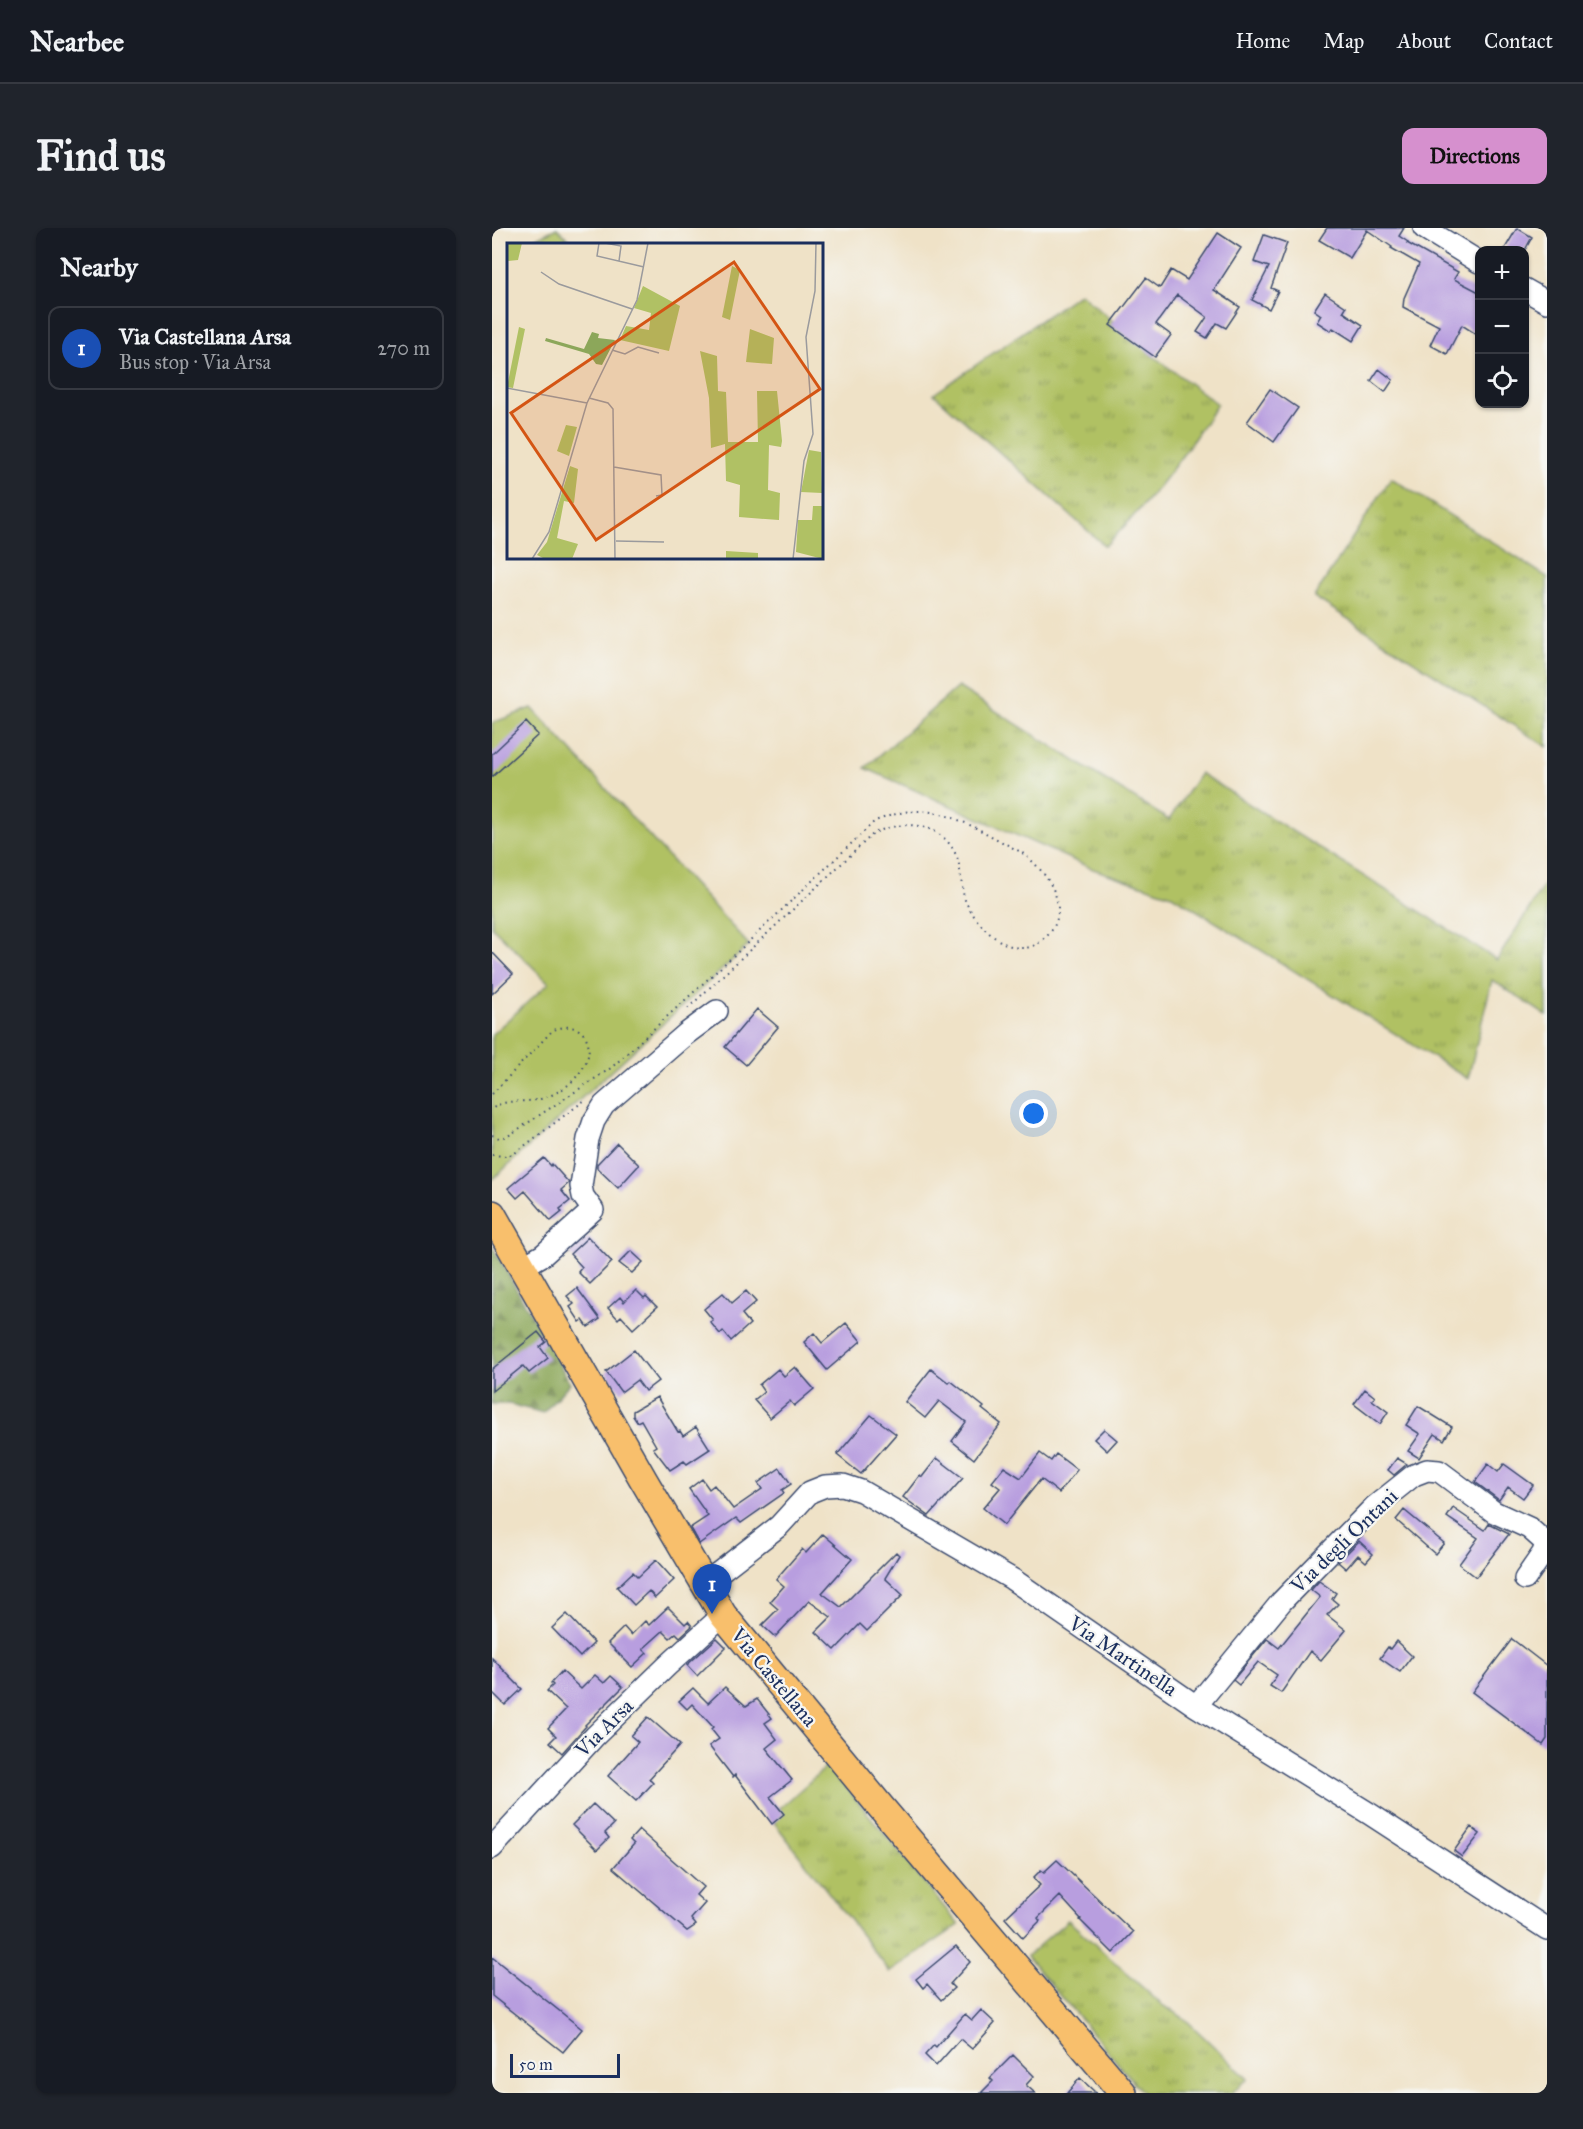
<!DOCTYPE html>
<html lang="en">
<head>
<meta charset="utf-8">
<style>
	:root { --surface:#171b24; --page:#20242c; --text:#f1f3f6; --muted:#9ea1a6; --line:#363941; --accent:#d690ce }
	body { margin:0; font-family:"IM FELL Great Primer",serif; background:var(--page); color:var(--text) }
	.controls { position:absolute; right:18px; top:18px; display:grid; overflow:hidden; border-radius:12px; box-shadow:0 2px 4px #0004 }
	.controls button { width:54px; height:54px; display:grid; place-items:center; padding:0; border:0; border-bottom:2px solid var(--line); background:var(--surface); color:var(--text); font:30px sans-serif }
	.scale { position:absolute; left:18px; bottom:15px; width:110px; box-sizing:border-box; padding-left:6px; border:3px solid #1b2f5e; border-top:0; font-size:16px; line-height:21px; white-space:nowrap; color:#1b2f5e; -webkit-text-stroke:4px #f6f6f2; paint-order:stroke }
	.you { position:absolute; left:542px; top:886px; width:21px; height:21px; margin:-15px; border:4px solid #fff; border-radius:50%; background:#1a73e8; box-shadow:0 0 0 9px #1a73e833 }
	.badge { display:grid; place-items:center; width:39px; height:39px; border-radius:50%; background:var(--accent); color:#fff; font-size:20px; font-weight:700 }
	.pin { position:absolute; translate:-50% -50px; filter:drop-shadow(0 2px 3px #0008) }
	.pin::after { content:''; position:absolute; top:32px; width:21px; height:18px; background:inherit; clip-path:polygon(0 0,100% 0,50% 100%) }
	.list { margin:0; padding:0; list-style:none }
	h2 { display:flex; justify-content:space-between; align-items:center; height:78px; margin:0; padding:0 24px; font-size:26px }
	h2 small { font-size:20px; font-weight:400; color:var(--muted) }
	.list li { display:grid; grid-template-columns:39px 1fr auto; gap:18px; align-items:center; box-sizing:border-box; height:84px; margin:0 12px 12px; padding:0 12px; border:2px solid var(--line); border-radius:12px }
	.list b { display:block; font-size:22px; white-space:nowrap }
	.list p { margin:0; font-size:20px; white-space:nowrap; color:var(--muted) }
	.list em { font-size:20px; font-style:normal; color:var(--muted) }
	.icon { flex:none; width:33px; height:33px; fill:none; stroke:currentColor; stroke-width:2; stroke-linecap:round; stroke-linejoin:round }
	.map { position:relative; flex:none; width:1055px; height:1865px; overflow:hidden; border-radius:12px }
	header { display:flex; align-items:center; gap:36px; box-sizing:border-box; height:84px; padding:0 30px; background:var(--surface); border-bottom:2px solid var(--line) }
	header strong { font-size:28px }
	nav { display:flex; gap:33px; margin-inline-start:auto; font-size:21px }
	.intro { display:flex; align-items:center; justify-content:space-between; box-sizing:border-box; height:144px; padding:0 36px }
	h1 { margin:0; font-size:42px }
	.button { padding:15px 27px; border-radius:12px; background:var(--accent); color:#111; font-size:21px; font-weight:700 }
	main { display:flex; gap:36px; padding:0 36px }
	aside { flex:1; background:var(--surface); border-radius:12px; box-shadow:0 2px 4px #0004 }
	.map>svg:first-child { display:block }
	.grass { fill:url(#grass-tufts); stroke:#667861; stroke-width:1.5 }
	.forest { fill:url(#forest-firs); stroke:#546b5c; stroke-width:1.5 }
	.pitch { fill:#b0c164; stroke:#667861; stroke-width:1.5 }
	.building { fill:#b89edf }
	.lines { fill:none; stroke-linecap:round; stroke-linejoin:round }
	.minor-casing { stroke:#3b4a6e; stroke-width:24 }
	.major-casing { stroke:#3b4a6e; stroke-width:30 }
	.path { stroke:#3b4a6e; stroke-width:2; stroke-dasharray:1.5 4.5; stroke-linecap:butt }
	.minor { stroke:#fff; stroke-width:21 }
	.major { stroke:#f8bf6c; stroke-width:27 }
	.labels { text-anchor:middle; stroke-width:4.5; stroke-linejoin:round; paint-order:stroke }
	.street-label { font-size:21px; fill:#1b2f5e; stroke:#f6f6f2 }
	.inset-road { fill:none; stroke:#9a9a9d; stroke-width:1.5 }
	.view { fill:#d45514; fill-opacity:0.15; stroke:#d45514; stroke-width:3 }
	.inset-edge { fill:none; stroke:#1b2f5e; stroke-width:3 }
</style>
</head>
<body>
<header>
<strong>Nearbee</strong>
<nav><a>Home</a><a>Map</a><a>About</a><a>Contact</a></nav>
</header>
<div class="intro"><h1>Find us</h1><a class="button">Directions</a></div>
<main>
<aside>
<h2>Nearby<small></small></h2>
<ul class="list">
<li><span class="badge" style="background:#1a4fb4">1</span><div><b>Via Castellana Arsa</b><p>Bus stop · Via Arsa</p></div><em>270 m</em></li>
</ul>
</aside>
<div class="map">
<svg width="1055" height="1865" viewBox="0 0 1055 1865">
	<defs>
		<pattern id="grass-tufts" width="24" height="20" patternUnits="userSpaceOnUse" patternTransform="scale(1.5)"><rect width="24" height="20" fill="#b0c164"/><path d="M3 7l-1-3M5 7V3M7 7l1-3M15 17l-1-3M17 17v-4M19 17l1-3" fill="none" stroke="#8e9d56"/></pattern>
		<pattern id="forest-firs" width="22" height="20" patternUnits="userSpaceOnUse" patternTransform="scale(1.5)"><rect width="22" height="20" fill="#8ca75a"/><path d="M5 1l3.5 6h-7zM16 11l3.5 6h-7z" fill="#72884e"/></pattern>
	</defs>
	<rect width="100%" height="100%" fill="#f6f6f2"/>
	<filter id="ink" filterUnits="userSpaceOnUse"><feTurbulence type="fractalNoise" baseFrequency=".0167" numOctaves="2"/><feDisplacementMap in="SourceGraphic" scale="12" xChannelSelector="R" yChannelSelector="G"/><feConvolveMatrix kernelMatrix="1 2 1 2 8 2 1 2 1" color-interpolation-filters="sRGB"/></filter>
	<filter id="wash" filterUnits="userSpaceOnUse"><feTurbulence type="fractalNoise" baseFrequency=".008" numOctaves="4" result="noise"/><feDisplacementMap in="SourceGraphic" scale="24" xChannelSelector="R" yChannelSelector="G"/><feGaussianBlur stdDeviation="1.35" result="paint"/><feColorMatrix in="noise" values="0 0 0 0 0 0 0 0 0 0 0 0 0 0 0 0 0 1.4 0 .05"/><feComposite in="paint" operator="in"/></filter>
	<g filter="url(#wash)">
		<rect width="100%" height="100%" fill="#efe2c7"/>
		<path class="grass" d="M65 0 81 16H32Z
			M588 65 660 127 725 176C693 227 656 276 613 318L442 166Z
			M899 250 1055 349V519L822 369Z
			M466 459 677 592 708 545 1005 732 1055 652V788L1000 752 976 851 680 667 601 641 373 540Z
			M336 1537 467 1697 398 1744 278 1589Z
			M576 1692 670 1777 692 1790 756 1851 739 1865H651L535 1728Z"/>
		<path class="forest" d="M0 1018 78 1155 51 1185 17 1176H0Z"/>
		<path class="pitch" d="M40 480 257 717 0 952V806L57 755 0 699V495Z"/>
		<g id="blocks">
			<path class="building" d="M835 0H912L907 8 916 14 915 15 966 44 962 51 987 64V108L970 97 955 126 938 117 947 98 911 79 912 70 927 36 899 20 900 19 875 2 858 30 827 12Z
				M1025 0 1040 9 1033 22H1012Z
				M726 5 749 20 722 62 748 79 734 100 725 95 715 110 705 104 715 89 685 67 664 96 679 107 663 129 618 97 654 50 668 60 679 42 695 52Z
				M772 7 795 15 779 60 786 63 777 81 760 72 777 39 762 34Z
				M833 65 854 79 851 84 871 97 861 113 841 100 839 103 825 94 829 87 822 82Z
				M887 141 901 152 893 164 879 153Z
				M778 161 806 180 782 214 755 194Z
				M34 494 46 507 0 549V526Z
				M0 724 21 746 0 766Z
				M265 781 286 799 254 837 233 819Z
				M125 915 147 937 126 960 105 940V936Z
				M52 930 59 938 60 936 77 955 69 962 78 973 68 981 70 984 59 993 33 963 25 970 16 960Z
				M96 1009 120 1034 98 1056 86 1044 90 1039 78 1026Z
				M139 1023 151 1034 140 1045 127 1035Z
				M85 1060 108 1091 96 1099 91 1092 88 1094 78 1079 82 1076 75 1068Z
				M144 1062 152 1070 154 1068 165 1079 141 1101 129 1088 126 1091 116 1080 128 1069 132 1074Z
				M254 1063 264 1074 250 1086 258 1096 239 1113 231 1103 228 1106 218 1094 221 1092 212 1081 231 1065 240 1075Z
				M354 1095 369 1113 335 1142 312 1114 322 1105 330 1115Z
				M46 1104 54 1114 48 1119 56 1130 37 1145 31 1138 0 1163V1141Z
				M142 1122 166 1153 153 1163 145 1152 129 1164 114 1144Z
				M303 1139 322 1161 302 1178 298 1173 278 1190 262 1172 272 1164 267 1157 286 1141 292 1148Z
				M439 1141 457 1155 459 1153 492 1179 490 1181 509 1196 482 1231 460 1213 474 1194 447 1173 433 1190 413 1174Z
				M873 1161 883 1169 880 1172 896 1184 888 1196 862 1176Z
				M165 1169 186 1204 188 1203 191 1208 204 1199 218 1221 195 1236 192 1233 178 1242 161 1220 164 1218 149 1192 145 1194 141 1188V1183Z
				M926 1178 960 1199 952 1212 943 1206 927 1230 916 1223 928 1206 914 1197Z
				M379 1187 404 1206 369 1246 345 1227Z
				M612 1201 625 1212 615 1223 602 1211Z
				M548 1225 559 1233 564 1226 585 1242 567 1265 549 1251 512 1297 491 1280 508 1260 500 1254 512 1239 529 1250Z
				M445 1230 471 1250 437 1288 411 1269 428 1247 430 1249Z
				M905 1230 915 1236 902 1247 896 1242Z
				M996 1236 1006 1244 1012 1236 1041 1257 1031 1270 1016 1259 1007 1272 983 1254Z
				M288 1240 299 1256 290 1262 292 1265 249 1295 244 1290 207 1316 198 1300 216 1288 197 1261 210 1251 217 1261 222 1257 241 1281 270 1261 266 1255Z
				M961 1280 993 1302 997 1296 1017 1306 984 1349 967 1336 986 1310 955 1289Z
				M912 1282 952 1315 943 1326 904 1292Z
				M331 1306 360 1331 330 1365 349 1379 404 1324 407 1327 393 1350 411 1367 375 1403 368 1396 343 1422 324 1404 339 1389 317 1373 283 1409 270 1397 286 1381 278 1374 292 1358 284 1351 310 1321 314 1325Z
				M867 1313 881 1326 874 1334 866 1327 854 1341 846 1334Z
				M164 1332 182 1352 163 1370 157 1363 142 1377 125 1359 141 1344 146 1349Z
				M827 1353 844 1365 840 1371 846 1376 835 1387 854 1402 829 1432 818 1423 789 1465 778 1458 785 1447 766 1434 747 1457 741 1452 775 1411 787 1420 828 1369 819 1362Z
				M176 1379 193 1396 196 1393 200 1398 188 1409 184 1405 178 1410 171 1403 151 1421 155 1425 140 1439 116 1415 132 1399 139 1407 153 1393 157 1397Z
				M75 1386 102 1415 88 1429 60 1400Z
				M225 1410 234 1419 205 1448 195 1437Z
				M1020 1411 1055 1438V1511L1051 1517 980 1464Z
				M904 1413 920 1428 908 1444 888 1430 896 1419 898 1421Z
				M0 1430 30 1461 13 1477 0 1464Z
				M70 1443 89 1461 103 1447 112 1455 119 1448 131 1459 93 1497 94 1498 70 1525 58 1514 64 1508 56 1500 74 1481 55 1463 61 1457 59 1455Z
				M233 1459 254 1478 265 1471 280 1490 273 1495 285 1511 274 1520 300 1552 278 1569 292 1586 280 1596 243 1547 241 1549 217 1518 227 1511 219 1501 221 1499 200 1476 195 1481 187 1473 201 1460 216 1475Z
				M156 1489 188 1517 157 1551 161 1555 144 1573 116 1548 146 1514 139 1508Z
				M101 1576 122 1596 113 1605 117 1610 105 1622 80 1597Z
				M979 1599 988 1606 970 1629 962 1623Z
				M147 1602 211 1659 204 1667 213 1675 199 1691 204 1697 195 1703 121 1640 142 1616 138 1612Z
				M565 1632 641 1704 621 1725 588 1692 589 1691 568 1668 546 1690 548 1693 531 1710 513 1690 548 1657 541 1650 549 1642 552 1644Z
				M464 1718 478 1734 458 1756 462 1760 449 1772 435 1756 431 1760 424 1751Z
				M0 1729 90 1801 71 1824 0 1768Z
				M489 1782 503 1795 480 1821 468 1811 444 1838 433 1827 442 1817 444 1819 473 1786 480 1792Z
				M521 1827 542 1848 534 1857 543 1865H489L501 1853 498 1850Z
				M588 1850 604 1865H575Z"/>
		</g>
	</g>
	<g filter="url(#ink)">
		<use href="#blocks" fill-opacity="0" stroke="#3b4a6e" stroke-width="1.5"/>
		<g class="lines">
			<g class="minor-casing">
				<path id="minor" d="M932 0 987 34
					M1032 61 1055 74
					M30 1039 51 1027 101 982 91 968 89 958 96 911 102 893 112 877 194 806 225 783
					M212 1356 287 1298 318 1264 333 1258 351 1257 369 1263 520 1351 704 1478 878 1586 1055 1701
					M704 1478 790 1373 882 1279 922 1247 935 1242 947 1243 1002 1284 1037 1300 1054 1315 1051 1325 1033 1351
					M0 1620 103 1508 175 1438 231 1387"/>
			</g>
			<g class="major-casing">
				<path id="major" d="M0 986 151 1251 231 1387 388 1578 631 1865"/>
			</g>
			<path class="path" d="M0 866 60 803C87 789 106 813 92 838 81 858 58 872 35 873 22 874 11 872 0 881
				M0 907 7 910 16 908 119 840 252 718 383 593C397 588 410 583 424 583 458 581 499 609 529 624 554 642 582 680 555 708 548 715 540 720 531 720 506 720 482 693 473 672 468 657 470 641 464 627 449 593 409 591 381 606L193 783
				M0 927 15 928 23 925 93 872"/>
			<use href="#minor" class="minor"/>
			<use href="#major" class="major"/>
		</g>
	</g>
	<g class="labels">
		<g class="street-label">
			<text transform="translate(852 1313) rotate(-44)" y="7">Via degli Ontani</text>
			<text transform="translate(631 1428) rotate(34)" y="7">Via Martinella</text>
			<text transform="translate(282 1449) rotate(50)" y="7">Via Castellana</text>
			<text transform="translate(112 1500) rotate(-45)" y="7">Via Arsa</text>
		</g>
	</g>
	<g transform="translate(15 15)">
		<rect width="316" height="316" fill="#efe2c7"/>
		<path d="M0 0H15L11 17 0 18ZM225 23 233 27 223 77 215 74ZM12 84 18 86 6 145 0 144ZM243 86 267 95 265 121 239 119ZM193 108 210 113 211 148 219 149 221 199H251L250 148H270L275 198 274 204 262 202 261 247 273 250 272 277 232 274 233 242 219 238 218 201 204 205 202 155ZM59 182 70 184 62 213 50 208ZM302 207 314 209 315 250 294 249ZM63 223 71 226 67 260 57 258 50 295 71 301 65 316H38L30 312 40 299ZM306 263H316V316L289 309 291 277H305ZM219 308 251 310V316H219Z" fill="#b0c164"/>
		<path d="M85 89 92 91 91 95 108 97 95 122 89 121 82 111 38 98 39 95 77 106Z" fill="#8ca75a"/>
		<path d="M136 43 173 63 162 108 113 97 119 83 142 87 144 70 127 65Z" fill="#b0c164"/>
		<path class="inset-road" d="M92 0 90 13 137 24M98 0 114 3 112 18M34 29 52 41 125 66M105 107 118 111 131 104 152 110M0 145 80 160M82 155 101 160 106 166 108 316M107 224 154 232 155 252 149 253M109 298 157 299M25 316 42 289 80 160 130 57 141 0M286 316 297 218 306 191 299 94 308 48 309 0"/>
		<path class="view" d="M227 19 313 146 89 297 4 170Z"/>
		<rect width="316" height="316" class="inset-edge"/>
	</g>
</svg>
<div class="controls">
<button>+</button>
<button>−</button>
<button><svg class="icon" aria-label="locate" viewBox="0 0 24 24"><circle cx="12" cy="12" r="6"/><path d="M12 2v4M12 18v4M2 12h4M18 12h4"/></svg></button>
</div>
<div class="scale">50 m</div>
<div class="you"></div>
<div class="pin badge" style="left:220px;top:1386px;background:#1a4fb4">1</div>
</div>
</main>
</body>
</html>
